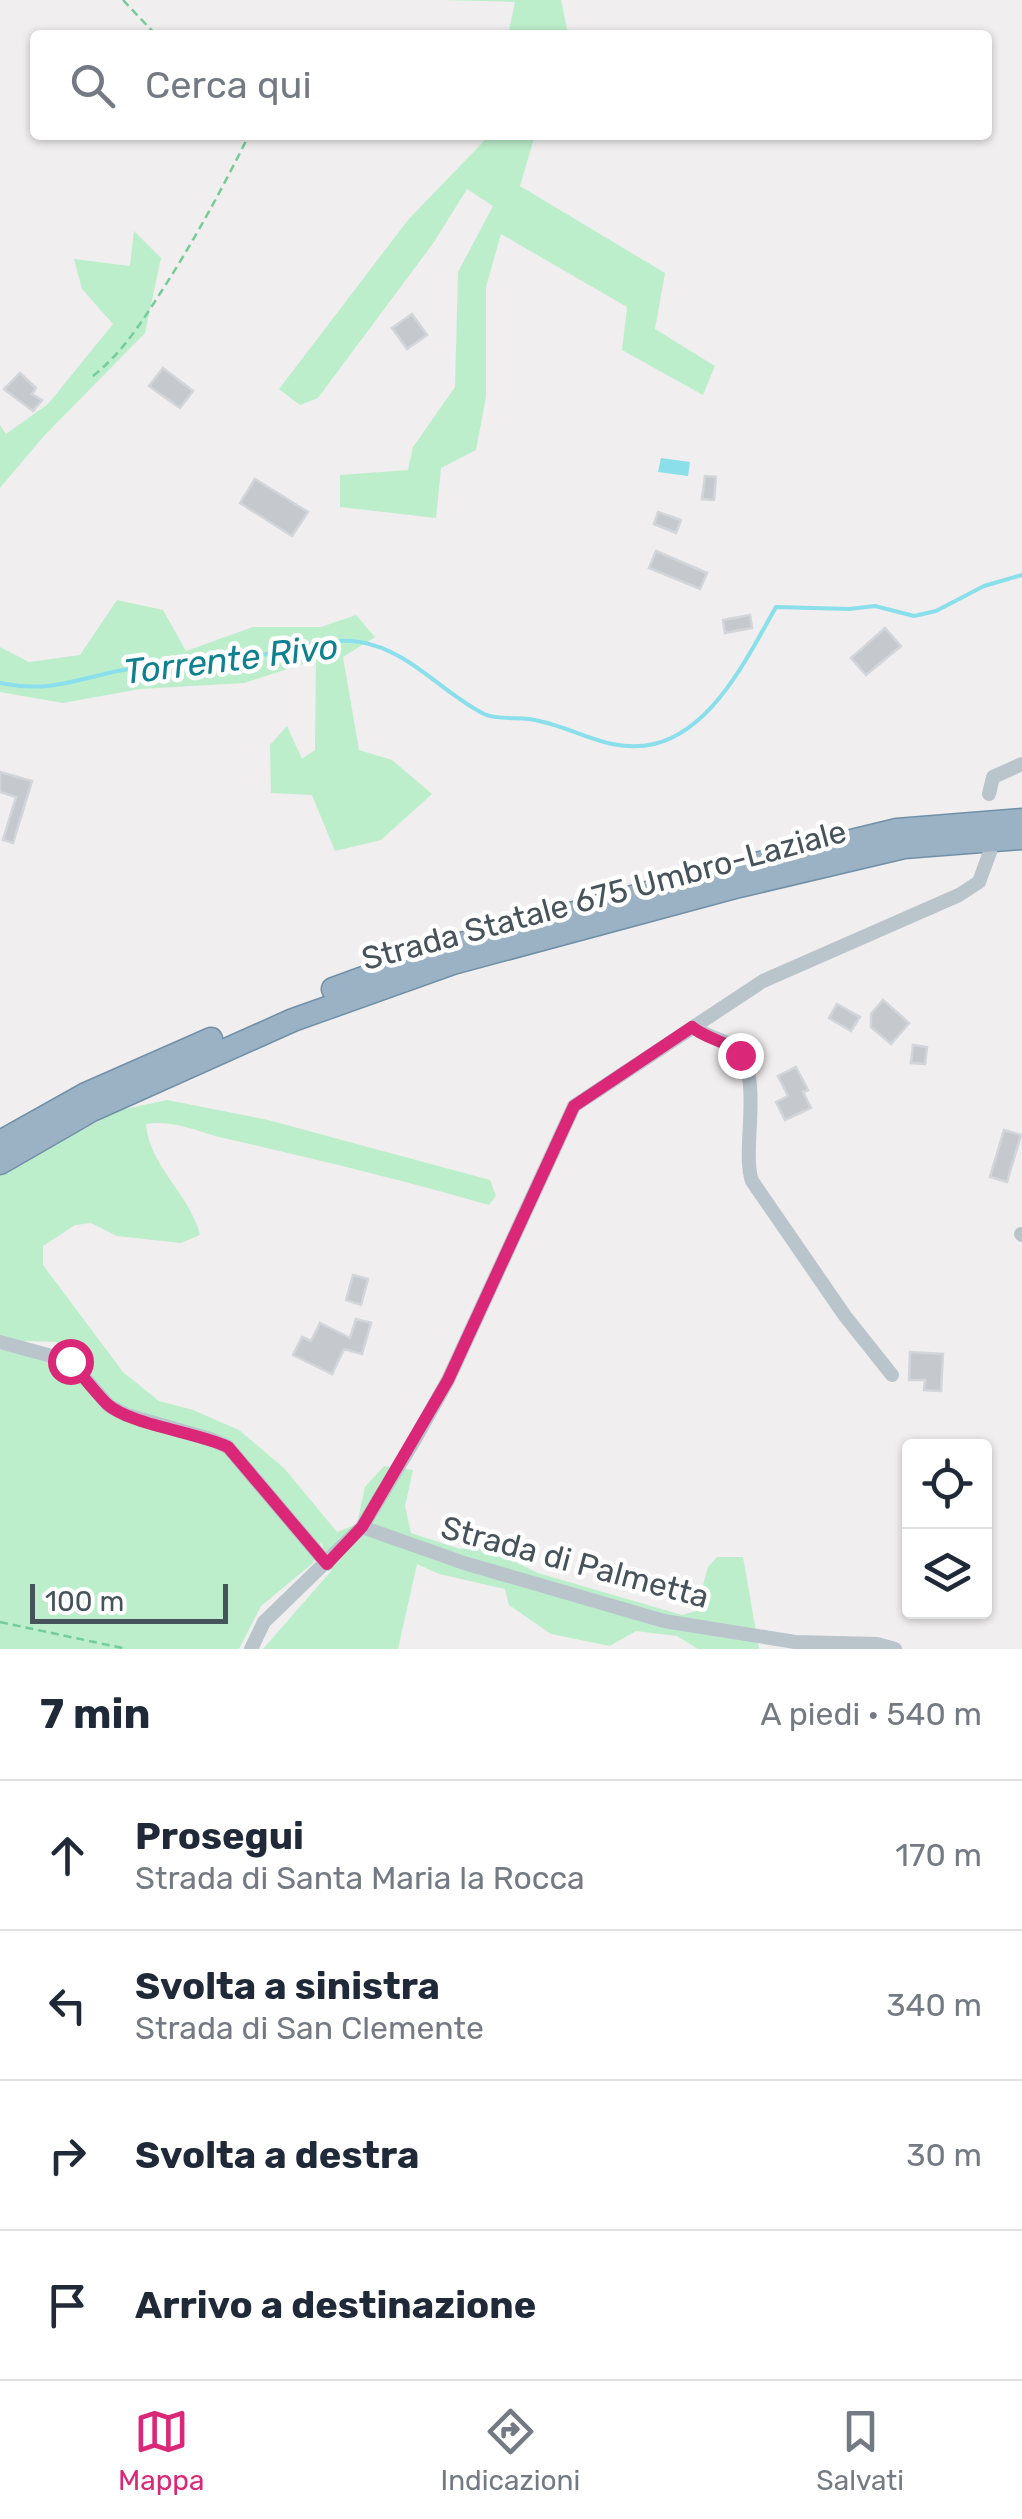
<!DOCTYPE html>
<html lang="it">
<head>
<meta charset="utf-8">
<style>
	:root { --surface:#fff; --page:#f6f6f7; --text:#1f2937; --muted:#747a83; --line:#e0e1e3; --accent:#db2777 }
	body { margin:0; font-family:Rubik,sans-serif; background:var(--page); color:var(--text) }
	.controls { position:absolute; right:30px; bottom:30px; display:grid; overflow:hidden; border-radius:10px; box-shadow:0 2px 8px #0004 }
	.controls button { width:90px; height:90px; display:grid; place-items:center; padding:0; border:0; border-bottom:2px solid var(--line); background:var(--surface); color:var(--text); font:50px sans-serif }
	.scale { position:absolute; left:30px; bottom:25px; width:198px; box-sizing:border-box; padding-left:10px; border:5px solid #46535b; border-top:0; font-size:28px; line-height:35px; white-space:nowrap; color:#46535b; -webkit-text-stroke:8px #fff; paint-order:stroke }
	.stop { position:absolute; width:30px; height:30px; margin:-22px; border:8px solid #db2777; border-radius:50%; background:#fff }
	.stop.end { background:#db2777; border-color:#fff; box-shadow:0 2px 10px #0008 }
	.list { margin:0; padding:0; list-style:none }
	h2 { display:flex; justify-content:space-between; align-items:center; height:130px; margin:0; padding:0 40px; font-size:42px }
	h2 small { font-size:32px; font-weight:400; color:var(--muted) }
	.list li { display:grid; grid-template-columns:65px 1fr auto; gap:30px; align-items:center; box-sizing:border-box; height:150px; padding:0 40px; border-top:2px solid var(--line) }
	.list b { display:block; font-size:38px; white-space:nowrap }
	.list p { margin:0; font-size:32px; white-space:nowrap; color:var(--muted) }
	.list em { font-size:32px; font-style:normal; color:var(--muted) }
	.icon { flex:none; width:55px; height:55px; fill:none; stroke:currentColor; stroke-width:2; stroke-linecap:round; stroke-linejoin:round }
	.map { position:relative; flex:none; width:1022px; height:1649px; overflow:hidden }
	.search { position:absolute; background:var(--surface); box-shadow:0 2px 8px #0004; left:30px; right:30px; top:30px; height:110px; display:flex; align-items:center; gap:25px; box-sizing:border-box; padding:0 35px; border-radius:10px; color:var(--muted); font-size:38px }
	.sheet { height:730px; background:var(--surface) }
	nav { display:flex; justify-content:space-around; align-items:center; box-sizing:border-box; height:140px; border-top:2px solid var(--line); background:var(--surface); font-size:28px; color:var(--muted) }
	nav a { display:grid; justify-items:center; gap:5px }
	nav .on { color:var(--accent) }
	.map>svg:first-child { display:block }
	.green { fill:#bceecb }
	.water { fill:#8adfea }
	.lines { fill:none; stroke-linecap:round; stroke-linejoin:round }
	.stream { stroke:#8adfea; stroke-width:4 }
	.building { fill:#c5c9cd; stroke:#d2d5d9; stroke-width:2.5 }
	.trunk-casing { stroke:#7190a8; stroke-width:25 }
	.path { stroke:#75cb99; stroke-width:2.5; stroke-dasharray:8 5; stroke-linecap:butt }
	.minor { stroke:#b9c4cb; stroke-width:14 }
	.trunk { stroke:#9ab2c4; stroke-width:22 }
	.route { stroke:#db2777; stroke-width:12 }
	.labels { text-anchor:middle; stroke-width:9; stroke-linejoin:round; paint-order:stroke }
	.street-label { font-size:32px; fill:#46535b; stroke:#fff }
	.water-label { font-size:35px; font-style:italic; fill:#0f808f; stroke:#fff }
</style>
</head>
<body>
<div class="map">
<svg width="1022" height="1649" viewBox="0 0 1022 1649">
	<rect width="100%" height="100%" fill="#f0eeee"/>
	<path class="green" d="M443 0H561L568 34 508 35 515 2Z
		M485 135H535L520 186 665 273 655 329 715 366 703 395 622 350 627 307 501 234 486 287V397L476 450 441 468 436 518 340 507V475L408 470 413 447 455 387 458 272 493 206 467 189 434 242 318 398 300 405 279 389 408 220 483 142Z
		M134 231 161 258 145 333 43 437 0 488V425L6 434 48 404 113 324 82 289 74 259 130 266Z
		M117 600 163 610 186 651 253 627H321L356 615 375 637 343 657 359 750 392 760 432 794 381 840 335 851 312 795 271 793 270 745 287 726 302 759 315 750 316 660 244 683 140 689 63 703 0 692V647L29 662 80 655Z
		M167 1100 268 1120 490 1180 496 1196 489 1205C403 1180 316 1159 228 1139 200 1133 174 1119 146 1124 149 1166 190 1194 200 1235L181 1243 117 1236 91 1223 75 1225 43 1246V1265L123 1372 159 1401 193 1410 239 1430 284 1468 337 1532 357 1524 365 1487 384 1466 413 1470 405 1506 411 1533 460 1549 482 1546 538 1573 682 1615 696 1611 708 1567 717 1557H743L759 1649H698L677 1636 636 1631 610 1646 551 1634 509 1605 505 1589 439 1574 417 1564 398 1649H263L332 1570 321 1542 313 1563 261 1606 239 1649H0V1350C25 1352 49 1357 65 1374L57 1342 27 1341 0 1348V1173L120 1110Z"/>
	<path class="water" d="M661 458 690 462 688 476 658 472Z"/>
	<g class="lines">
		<path class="stream" d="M0 683C58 695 88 673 142 667 174 663 208 666 240 660 279 653 319 636 360 642 409 650 442 693 484 714 497 720 515 717 529 719 573 725 608 755 654 744 713 730 748 656 776 607L849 609 875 606 914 616 936 611 984 586 1022 575"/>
	</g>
	<path class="building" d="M412 314 427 335 407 349 392 328Z
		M163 368 193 391 180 408 149 386Z
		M20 373 36 388 32 394 42 400 33 411 4 389Z
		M705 476 716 477 714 500 702 499Z
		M255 479 308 512 292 536 240 503Z
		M658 512 681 520 676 533 654 524Z
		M656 551 707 573 700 589 649 568Z
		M750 615 752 628 725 633 723 620Z
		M885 628 901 646 866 675 851 658Z
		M0 772 32 781 13 843 3 840 16 797 0 792Z
		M883 1000 909 1023 891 1044 871 1027V1014Z
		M837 1004 860 1017 851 1031 829 1018Z
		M913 1045 927 1047 925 1064 911 1063Z
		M796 1067 808 1090 803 1092 811 1108 785 1120 776 1102 788 1096 778 1076Z
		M1004 1130 1021 1135 1007 1182 990 1177Z
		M353 1275 368 1279 361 1305 346 1300Z
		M356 1319 371 1323 362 1354 344 1349 332 1374 293 1355 302 1337 311 1341 320 1323 350 1338Z
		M910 1352 943 1354 941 1391 924 1390 925 1380H909Z"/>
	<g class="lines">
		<g class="trunk-casing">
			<path id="trunk" d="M333 989 443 949 723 872 897 830 1022 820
				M0 1142 86 1094 211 1039
				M0 1163 92 1110 293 1020 453 963 739 886 904 847 1022 838"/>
		</g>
		<path class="path" d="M123 0 156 35
			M93 376C123 352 141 323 161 292 194 241 222 189 249 135
			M0 1622 127 1649"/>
		<path class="minor" d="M989 794 993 777 1022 764
			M693 1027C704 1036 717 1037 729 1044 768 1067 740 1145 752 1181L845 1316 892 1375
			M1021 1234 1022 1235
			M0 1342 70 1361 109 1406 127 1415 210 1439 228 1447 327 1564
			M362 1527 464 1563 664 1621 795 1642 877 1644 895 1649
			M251 1649 264 1622 362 1527 414 1441 448 1380 574 1106 763 981 959 895 979 882 990 852"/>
		<use href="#trunk" class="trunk"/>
	</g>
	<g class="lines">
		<path class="route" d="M70 1361C82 1375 94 1391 107 1404 130 1425 196 1432 228 1447L327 1564 362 1527 448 1380 574 1106 692 1027C708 1040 726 1040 740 1055"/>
	</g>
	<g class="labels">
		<g class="street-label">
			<text transform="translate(604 895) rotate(-15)" y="11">Strada Statale 675 Umbro-Laziale</text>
			<text transform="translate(575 1562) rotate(15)" y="11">Strada di Palmetta</text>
		</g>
		<g class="water-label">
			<text transform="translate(231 659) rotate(-7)" y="12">Torrente Rivo</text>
		</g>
	</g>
</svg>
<div class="controls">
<button><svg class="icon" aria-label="locate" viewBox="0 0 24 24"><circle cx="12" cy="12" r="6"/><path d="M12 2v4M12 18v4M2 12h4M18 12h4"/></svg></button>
<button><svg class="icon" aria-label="layers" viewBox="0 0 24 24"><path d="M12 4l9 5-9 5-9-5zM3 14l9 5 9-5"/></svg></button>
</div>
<div class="scale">100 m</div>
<div class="stop" style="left:70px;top:1361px"></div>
<div class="stop end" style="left:740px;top:1055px"></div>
<div class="search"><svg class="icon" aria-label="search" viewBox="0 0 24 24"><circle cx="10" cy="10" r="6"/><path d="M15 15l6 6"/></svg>Cerca qui</div>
</div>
<section class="sheet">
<h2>7 min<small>A piedi · 540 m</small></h2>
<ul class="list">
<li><svg class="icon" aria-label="ahead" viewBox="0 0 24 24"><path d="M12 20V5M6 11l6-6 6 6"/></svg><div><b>Prosegui</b><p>Strada di Santa Maria la Rocca</p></div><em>170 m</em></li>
<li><svg class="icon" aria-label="left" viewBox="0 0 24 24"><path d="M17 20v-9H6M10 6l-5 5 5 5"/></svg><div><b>Svolta a sinistra</b><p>Strada di San Clemente</p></div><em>340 m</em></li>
<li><svg class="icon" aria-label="right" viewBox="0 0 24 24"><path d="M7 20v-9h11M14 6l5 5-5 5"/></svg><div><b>Svolta a destra</b></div><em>30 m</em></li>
<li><svg class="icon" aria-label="arrive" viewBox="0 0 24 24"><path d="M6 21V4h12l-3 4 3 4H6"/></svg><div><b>Arrivo a destinazione</b></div></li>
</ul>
</section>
<nav>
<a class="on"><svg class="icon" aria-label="map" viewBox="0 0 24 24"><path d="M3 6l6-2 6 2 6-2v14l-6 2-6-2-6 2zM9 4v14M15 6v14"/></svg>Mappa</a>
<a><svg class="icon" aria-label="directions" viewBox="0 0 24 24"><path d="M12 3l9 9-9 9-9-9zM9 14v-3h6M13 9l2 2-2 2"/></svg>Indicazioni</a>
<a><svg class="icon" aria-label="saved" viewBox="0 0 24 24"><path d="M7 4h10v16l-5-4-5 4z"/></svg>Salvati</a>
</nav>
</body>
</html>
